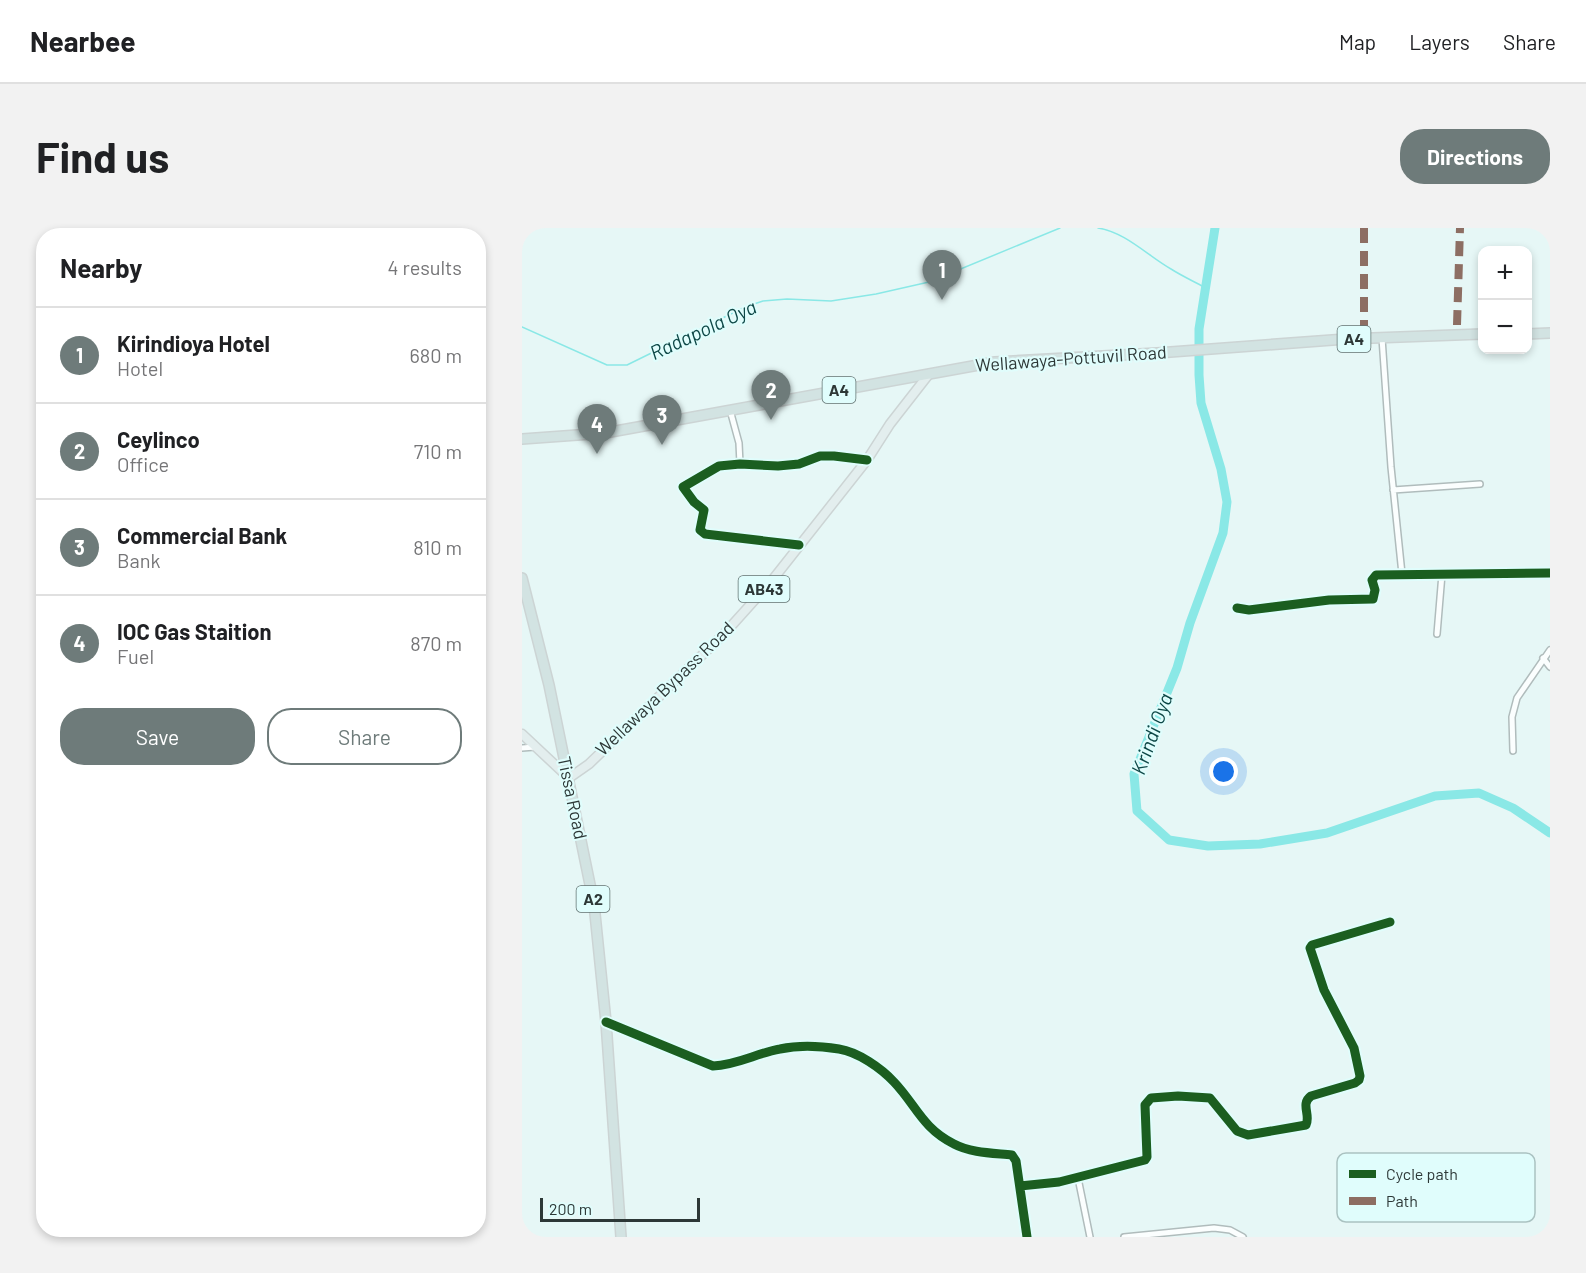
<!DOCTYPE html>
<html lang="en">
<head>
<meta charset="utf-8">
<style>
	:root { --surface:#fff; --page:#f2f2f2; --text:#202124; --muted:#757577; --line:#e0e0e0; --accent:#6e7b7a }
	body { margin:0; font-family:Barlow,sans-serif; background:var(--page); color:var(--text) }
	.controls { position:absolute; right:18px; top:18px; display:grid; overflow:hidden; border-radius:12px; box-shadow:0 3px 9px #0003 }
	.controls button { width:54px; height:54px; display:grid; place-items:center; padding:0; border:0; border-bottom:2px solid var(--line); background:var(--surface); color:var(--text); font:30px sans-serif }
	.scale { position:absolute; left:18px; bottom:15px; width:160px; box-sizing:border-box; padding-left:6px; border:3px solid #2d3837; border-top:0; font-size:16px; line-height:21px; white-space:nowrap; color:#2d3837; -webkit-text-stroke:4px #e0fdfc; paint-order:stroke }
	.you { position:absolute; left:702px; top:544px; width:21px; height:21px; margin:-15px; border:4px solid #fff; border-radius:50%; background:#1a73e8; box-shadow:0 0 0 9px #1a73e833 }
	.badge { display:grid; place-items:center; width:39px; height:39px; border-radius:50%; background:var(--accent); color:#fff; font-size:20px; font-weight:700 }
	.pin { position:absolute; translate:-50% -50px; filter:drop-shadow(0 2px 3px #0008) }
	.pin::after { content:''; position:absolute; top:32px; width:21px; height:18px; background:inherit; clip-path:polygon(0 0,100% 0,50% 100%) }
	.list { margin:0; padding:0; list-style:none }
	h2 { display:flex; justify-content:space-between; align-items:center; height:78px; margin:0; padding:0 24px; font-size:26px }
	h2 small { font-size:20px; font-weight:400; color:var(--muted) }
	.list li { display:grid; grid-template-columns:39px 1fr auto; gap:18px; align-items:center; box-sizing:border-box; height:96px; padding:0 24px; border-top:2px solid var(--line) }
	.list b { display:block; font-size:22px; white-space:nowrap }
	.list p { margin:0; font-size:20px; white-space:nowrap; color:var(--muted) }
	.list em { font-size:20px; font-style:normal; color:var(--muted) }
	.actions { display:flex; gap:12px; padding:18px 24px }
	.actions a { flex:1; padding:14px 0; border:2px solid var(--accent); border-radius:24px; text-align:center; font-size:21px; color:var(--accent) }
	.actions .main { background:var(--accent); color:#fff }
	.map { position:relative; flex:none; width:1028px; height:1009px; overflow:hidden; border-radius:24px }
	header { display:flex; align-items:center; gap:36px; box-sizing:border-box; height:84px; padding:0 30px; background:var(--surface); border-bottom:2px solid var(--line) }
	header strong { font-size:28px }
	nav { display:flex; gap:33px; margin-inline-start:auto; font-size:21px }
	.intro { display:flex; align-items:center; justify-content:space-between; box-sizing:border-box; height:144px; padding:0 36px }
	h1 { margin:0; font-size:42px }
	.button { padding:15px 27px; border-radius:24px; background:var(--accent); color:#fff; font-size:21px; font-weight:700 }
	main { display:flex; gap:36px; padding:0 36px }
	aside { flex:1; background:var(--surface); border-radius:24px; box-shadow:0 3px 9px #0003 }
	.map>svg:first-child { display:block }
	.lines { fill:none; stroke-linecap:round; stroke-linejoin:round }
	.stream { stroke:#8ae8e6; stroke-width:1.5 }
	.river { stroke:#8ae8e6; stroke-width:9 }
	.street-casing { stroke:#b0bcbc; stroke-width:8 }
	.primary-casing { stroke:#ccd4d4; stroke-width:11 }
	.highway-casing { stroke:#ccd4d4; stroke-width:12 }
	.street { stroke:#fbfefe; stroke-width:5 }
	.primary { stroke:#e3eeee; stroke-width:8 }
	.highway { stroke:#d2e3e2; stroke-width:9 }
	.quiet { stroke:#8d6e63; stroke-width:8; stroke-dasharray:15 8; stroke-linecap:butt }
	.cycleway-casing { stroke:#e0fdfc; stroke-width:13 }
	.cycleway { stroke:#1b5e20; stroke-width:9 }
	.labels { text-anchor:middle; stroke-width:4.5; stroke-linejoin:round; paint-order:stroke }
	.shield { fill:#e0fdfc; stroke:#637372; stroke-width:1.5 }
	.shield-label { font-size:16px; font-weight:bold; fill:#2d3837 }
	.street-label { font-size:18px; fill:#2d3837; stroke:#e0fdfc }
	.water-label { font-size:20px; font-style:italic; fill:#0e4847; stroke:#e0fdfc }
	.key { fill:#e0fdfc; stroke:#aac2c1; stroke-width:1.5 }
	.key-label { font-size:16px; fill:#2d3837 }
</style>
</head>
<body>
<header>
<strong>Nearbee</strong>
<nav><a>Map</a><a>Layers</a><a>Share</a></nav>
</header>
<div class="intro"><h1>Find us</h1><a class="button">Directions</a></div>
<main>
<aside>
<h2>Nearby<small>4 results</small></h2>
<ul class="list">
<li><span class="badge">1</span><div><b>Kirindioya Hotel</b><p>Hotel</p></div><em>680 m</em></li>
<li><span class="badge">2</span><div><b>Ceylinco</b><p>Office</p></div><em>710 m</em></li>
<li><span class="badge">3</span><div><b>Commercial Bank</b><p>Bank</p></div><em>810 m</em></li>
<li><span class="badge">4</span><div><b>IOC Gas Staition</b><p>Fuel</p></div><em>870 m</em></li>
</ul>
<div class="actions"><a class="main">Save</a><a>Share</a></div>
</aside>
<div class="map">
<svg width="1028" height="1009" viewBox="0 0 1028 1009">
	<rect width="100%" height="100%" fill="#e6f7f6"/>
	<g class="lines">
		<path class="stream" d="M576 0C603 4 626 28 649 41 660 48 671 53 682 59
			M0 99 85 137H105L223 79 241 73 265 71 309 73 354 66 407 54 538 0"/>
		<path class="river" d="M693 0 677 101V147L679 175 699 241 705 274 701 305 668 395 655 440 612 546 615 583 647 612 686 618 738 616 805 605 913 568 957 565 991 580 1028 605"/>
		<g class="street-casing">
			<path id="street" d="M860 110 869 239 880 346
				M208 182 217 215 218 236
				M871 262 958 256
				M277 317 183 306 178 302 182 282 172 274 161 259 197 238 218 236 256 238 277 236 298 228H312L345 232
				M715 380 727 382 807 372 851 371 853 362 850 352 854 347 1028 345
				M915 406 920 346
				M1021 430 1028 439
				M0 520 13 519
				M991 523 990 489 995 470 1028 422
				M84 794 191 838C215 837 235 825 258 821 277 817 298 818 317 821 336 824 359 840 372 854 394 877 400 900 432 916 449 925 471 925 490 927L494 933 505 1009
				M556 950 568 1009
				M498 958 537 954 623 932 625 929 623 877 629 870 656 868 688 870 715 903 726 907 784 897C789 887 778 876 789 868L833 855 837 852 838 848 832 820 802 762 788 720 790 717 868 694
				M602 1009 692 1000 708 1002 721 1009"/>
		</g>
		<g class="primary-casing">
			<path id="primary" d="M0 506 47 550 67 536 202 406 248 355 345 232 368 196 407 146"/>
		</g>
		<g class="highway-casing">
			<path id="highway" d="M1005 106 1028 105
				M0 211 83 205 473 134 635 125 824 111 960 106
				M0 350 27 457 72 676 84 794 99 1009"/>
		</g>
		<use href="#street" class="street"/>
		<use href="#primary" class="primary"/>
		<use href="#highway" class="highway"/>
		<path class="quiet" d="M842 0V99
			M935 97 938 0"/>
		<g class="cycleway-casing">
			<path id="cycleway" d="M277 317 183 306 178 302 182 282 172 274 161 259 197 238 218 236 256 238 277 236 298 228H312L345 232
				M715 380 727 382 807 372 851 371 853 362 850 352 854 347 1028 345
				M84 794 191 838C215 837 235 825 258 821 277 817 298 818 317 821 336 824 359 840 372 854 394 877 400 900 432 916 449 925 471 925 490 927L494 933 505 1009
				M498 958 537 954 623 932 625 929 623 877 629 870 656 868 688 870 715 903 726 907 784 897C789 887 778 876 789 868L833 855 837 852 838 848 832 820 802 762 788 720 790 717 868 694"/>
		</g>
		<use href="#cycleway" class="cycleway"/>
	</g>
	<g class="labels">
		<g class="shield">
			<rect x="815.5" y="98" width="33" height="26" rx="4.5"/>
			<rect x="300.5" y="149" width="33" height="26" rx="4.5"/>
			<rect x="216.5" y="348" width="51" height="26" rx="4.5"/>
			<rect x="54.5" y="658" width="33" height="26" rx="4.5"/>
		</g>
		<g class="shield-label">
			<text x="832" y="117">A4</text>
			<text x="317" y="168">A4</text>
			<text x="242" y="367">AB43</text>
			<text x="71" y="677">A2</text>
		</g>
		<g class="street-label">
			<text transform="translate(549 131) rotate(-4)" y="6">Wellawaya-Pottuvil Road</text>
			<text transform="translate(143 461) rotate(-44)" y="6">Wellawaya Bypass Road</text>
			<text transform="translate(50 570) rotate(78)" y="6">Tissa Road</text>
		</g>
		<g class="water-label">
			<text transform="translate(181 102) rotate(-25)" y="7">Radapola Oya</text>
			<text transform="translate(630 506) rotate(-70)" y="7">Krindi Oya</text>
		</g>
	</g>
	<rect x="815" y="925" width="198" height="69" rx="9" class="key"/>
	<rect x="827" y="942" width="27" height="8" fill="#1b5e20"/>
	<rect x="827" y="969" width="27" height="8" fill="#8d6e63"/>
	<g class="key-label">
		<text x="864" y="952">Cycle path</text>
		<text x="864" y="979">Path</text>
	</g>
</svg>
<div class="controls">
<button>+</button>
<button>−</button>
</div>
<div class="scale">200 m</div>
<div class="you"></div>
<div class="pin badge" style="left:420px;top:72px">1</div>
<div class="pin badge" style="left:249px;top:192px">2</div>
<div class="pin badge" style="left:140px;top:217px">3</div>
<div class="pin badge" style="left:75px;top:226px">4</div>
</div>
</main>
</body>
</html>
